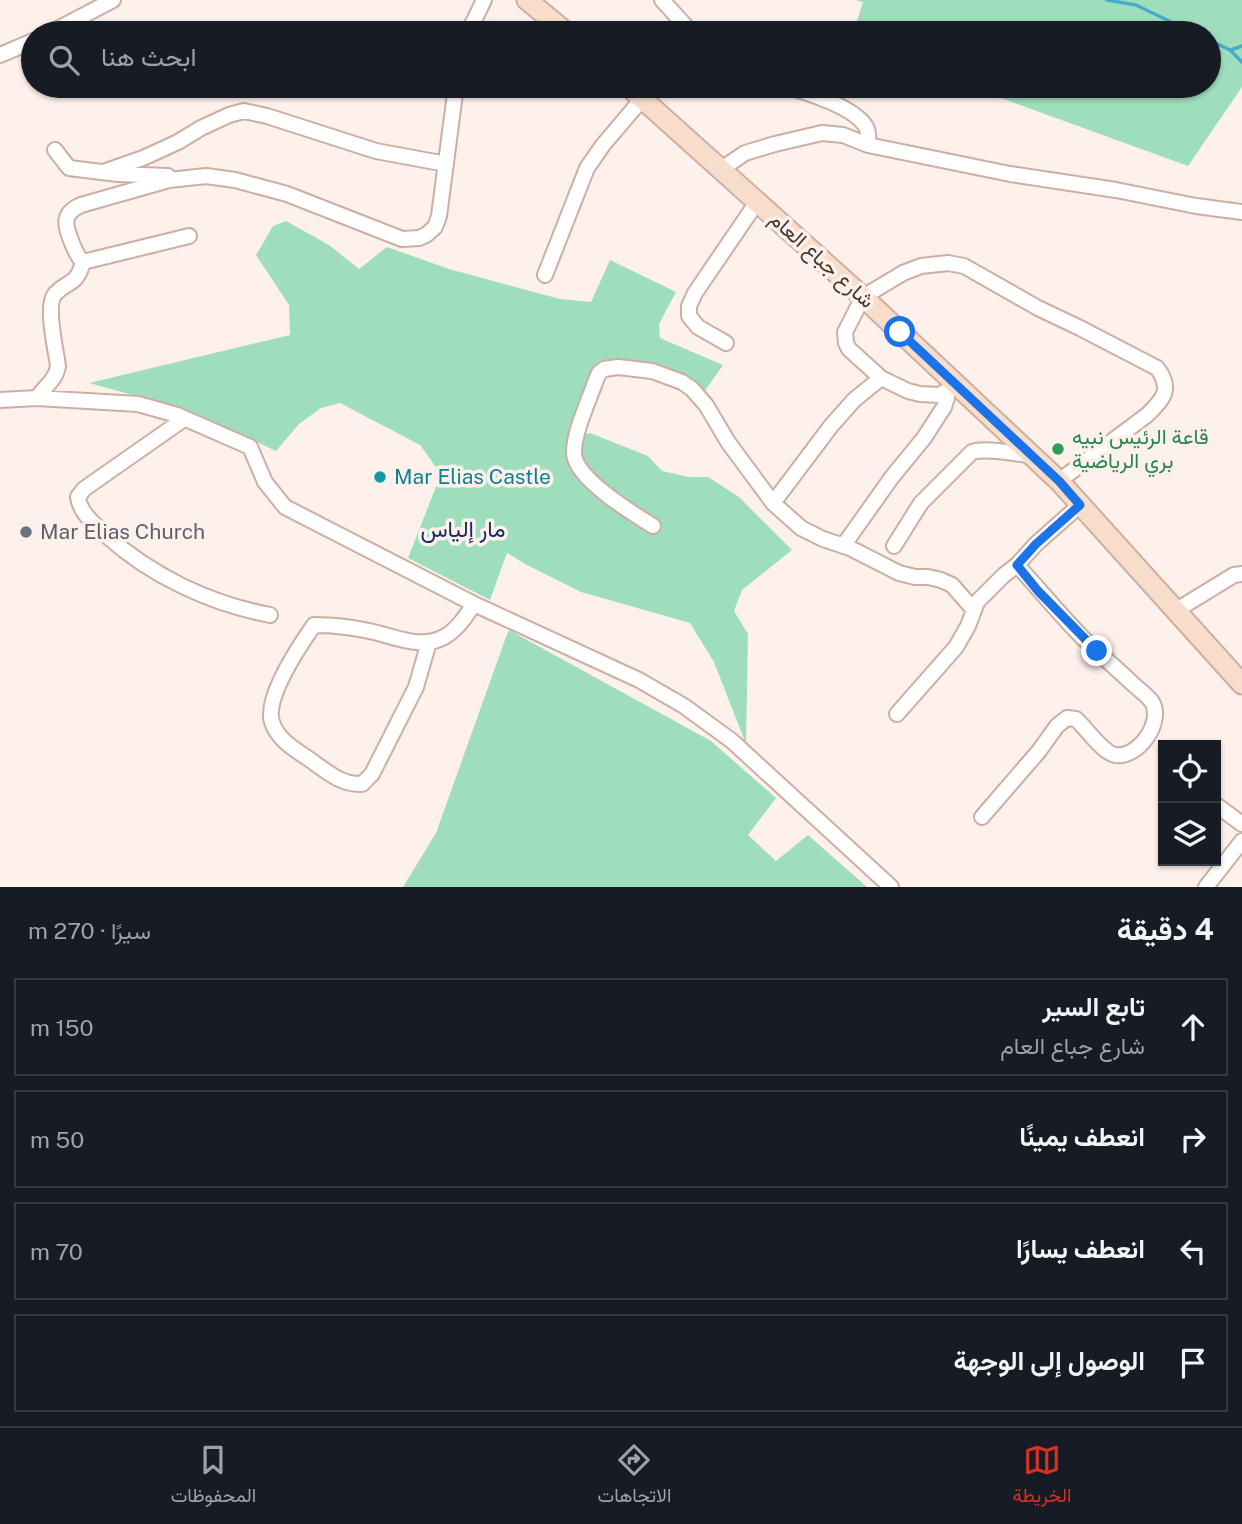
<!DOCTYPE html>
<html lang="ar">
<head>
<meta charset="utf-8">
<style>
	:root { --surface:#171b24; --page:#20242c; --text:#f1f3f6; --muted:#9ea1a6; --line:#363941; --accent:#d93025 }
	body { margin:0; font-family:"Public Sans",Vazirmatn,sans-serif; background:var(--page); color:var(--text); direction:rtl }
	.controls { position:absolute; right:21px; bottom:21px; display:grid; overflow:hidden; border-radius:0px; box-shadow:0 2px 5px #0004 }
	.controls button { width:63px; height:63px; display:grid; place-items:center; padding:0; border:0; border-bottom:2px solid var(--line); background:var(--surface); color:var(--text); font:35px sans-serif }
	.stop { position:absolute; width:21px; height:21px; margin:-16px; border:5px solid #1a73e8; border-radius:50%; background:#fff }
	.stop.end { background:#1a73e8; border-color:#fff; box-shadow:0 2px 7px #0008 }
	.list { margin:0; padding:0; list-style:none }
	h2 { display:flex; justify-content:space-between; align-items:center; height:91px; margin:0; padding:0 28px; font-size:30px }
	h2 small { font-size:23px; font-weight:400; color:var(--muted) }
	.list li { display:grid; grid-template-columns:46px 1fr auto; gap:21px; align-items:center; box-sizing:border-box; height:98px; margin:0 14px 14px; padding:0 14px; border:2px solid var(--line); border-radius:0px }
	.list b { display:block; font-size:26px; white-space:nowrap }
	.list p { margin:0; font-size:23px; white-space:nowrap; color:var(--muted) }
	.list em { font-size:23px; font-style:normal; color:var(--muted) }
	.icon { flex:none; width:38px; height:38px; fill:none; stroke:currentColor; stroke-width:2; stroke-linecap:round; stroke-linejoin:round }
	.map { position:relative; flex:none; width:1242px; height:887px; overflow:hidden; direction:ltr }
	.search { position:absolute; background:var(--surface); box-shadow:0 2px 5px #0004; left:21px; right:21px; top:21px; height:77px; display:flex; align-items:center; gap:18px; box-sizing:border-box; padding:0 24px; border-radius:38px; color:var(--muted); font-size:26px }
	.sheet { height:539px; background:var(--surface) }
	nav { display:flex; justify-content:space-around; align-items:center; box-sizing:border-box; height:98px; border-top:2px solid var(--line); background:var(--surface); font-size:19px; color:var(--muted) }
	nav a { display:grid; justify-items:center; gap:4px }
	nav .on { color:var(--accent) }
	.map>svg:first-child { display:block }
	.green { fill:#9edebc }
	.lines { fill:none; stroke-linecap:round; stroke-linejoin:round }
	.stream { stroke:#46acca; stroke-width:3.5 }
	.minor-casing { stroke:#ccafa2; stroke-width:18 }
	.secondary-casing { stroke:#ccafa2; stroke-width:23 }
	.minor { stroke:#fff; stroke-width:14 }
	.secondary { stroke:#f8deca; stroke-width:19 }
	.route { stroke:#1a73e8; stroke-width:9 }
	.leisure-dot { fill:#2e9e5b; stroke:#fef1eb; stroke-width:2.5 }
	.culture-dot { fill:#0f9aa8; stroke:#fef1eb; stroke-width:2.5 }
	.worship-dot { fill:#6b7280; stroke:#fef1eb; stroke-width:2.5 }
	.labels { text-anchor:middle; stroke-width:7; stroke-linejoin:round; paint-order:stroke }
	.street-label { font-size:21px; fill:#433732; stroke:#fef1eb }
	.leisure-label { font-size:21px; fill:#27864d; stroke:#fef1eb; text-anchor:start }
	.culture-label { font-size:21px; fill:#0d838f; stroke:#fef1eb; text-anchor:start }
	.worship-label { font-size:21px; fill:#5b616d; stroke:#fef1eb; text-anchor:start }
	.neighbourhood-label { font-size:23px; fill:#182c63; stroke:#fef1eb }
</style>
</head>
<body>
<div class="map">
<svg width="1242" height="887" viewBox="0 0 1242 887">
	<rect width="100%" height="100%" fill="#fef1eb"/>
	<path class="green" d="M856 0H1242V87L1188 166 968 86H1209V33H853L863 2Z
		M286 221 329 245 359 269 387 247 449 269 560 299 591 302 610 260 676 292 659 324 660 338 723 365 704 392 649 367 594 374 574 437 590 433 648 456 662 471 689 477H708L739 497 792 550 742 590 734 611 748 634 746 744 714 662 690 623 581 592 527 565 507 553 490 600 408 558 441 474 420 445 340 403 321 408 299 424 276 451 187 410 89 383 290 335 289 305 256 255 273 226Z
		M509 630 711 741 776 798 748 835 776 861 808 835 867 887H403L436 833 506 637Z"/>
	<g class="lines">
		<path class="stream" d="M1107 0 1136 5 1194 33
			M1209 40 1230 50 1242 62
			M1231 50 1242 46"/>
		<g class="minor-casing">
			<path id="minor" d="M662 0 692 33
				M50 33 113 0
				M468 33 484 0
				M0 55 33 41
				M868 145 1010 174 1116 190 1196 206 1242 212
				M55 150 69 168 118 174 168 176
				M720 170 745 153 775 144 822 133 843 135 868 145C868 140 869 134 867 129 858 108 806 92 785 86
				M103 172 143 158 178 142 201 128 229 115 244 111 267 116 376 151 446 164
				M189 236 83 262C77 256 75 250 72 243 65 225 61 214 81 205L169 180 206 176 235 180 287 194 402 239 419 238 426 235 435 227 439 216 456 86
				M545 275 587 168 603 145 642 99
				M726 343 698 327 689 316V306L695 293 757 202
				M957 386 939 395 920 394 908 391 881 378 849 349 846 343 845 332 863 297 903 273 921 266 948 263 964 266 1038 308 1080 328 1157 368C1173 389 1163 400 1147 415L1059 481
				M37 398C44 387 56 380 58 366 56 350 45 306 55 294 69 279 76 287 83 262
				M0 400 37 398 138 404 177 415 250 447 265 482 285 507 474 604 639 680 684 706 732 741 891 887
				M184 419 84 489 78 497C80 513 94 524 106 535 151 576 211 604 270 615
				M773 503 831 426 854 400 881 378
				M653 526C632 513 576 479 574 454 573 434 589 400 596 380L599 373 604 369 618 367 652 371 682 382 692 389 706 405 728 442 773 503 801 528 823 539 850 548 899 573 915 577H928L941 580 952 585 973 609
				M843 546 892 477 924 438 944 407 947 398 946 392
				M894 546 921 503 972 452C987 447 1013 454 1030 455
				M1175 611 1234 575 1242 574
				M429 642 416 687 372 774 362 784C341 785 326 771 309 759 295 750 277 739 272 722 264 698 300 645 314 625 333 625 351 627 369 631 394 636 420 650 444 637 457 630 466 616 474 604
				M897 714 956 647 968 626 977 602 1004 575 1017 565
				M1216 805 1242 824
				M982 817 1039 751 1057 726 1067 718 1076 719C1086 728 1102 752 1115 755 1138 759 1164 722 1152 702 1147 695 1139 690 1133 684 1117 669 1101 655 1085 640 1061 616 1040 590 1017 565L1036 544 1080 505
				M1206 887 1242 841"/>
		</g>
		<g class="secondary-casing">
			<path id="secondary" d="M527 0 567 33
				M628 86 863 297 1059 481 1242 684"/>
		</g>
		<use href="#minor" class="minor"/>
		<use href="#secondary" class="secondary"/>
	</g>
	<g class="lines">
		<path class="route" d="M900 332 1059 481 1080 505 1036 544 1017 565 1038 591 1097 651"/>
	</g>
	<circle class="leisure-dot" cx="1058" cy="449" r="7"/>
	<circle class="culture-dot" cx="380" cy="477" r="7"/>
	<circle class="worship-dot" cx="26" cy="532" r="7"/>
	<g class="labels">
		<g class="street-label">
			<text transform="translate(822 260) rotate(42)" y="7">شارع جباع العام</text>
		</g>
		<g class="leisure-label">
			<text x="1072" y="444">قاعة الرئيس نبيه<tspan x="1072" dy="24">بري الرياضية</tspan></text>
		</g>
		<g class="culture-label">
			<text x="394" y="484">Mar Elias Castle</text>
		</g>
		<g class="worship-label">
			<text x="40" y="539">Mar Elias Church</text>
		</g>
		<g class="neighbourhood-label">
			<text x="463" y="537">مار إلياس</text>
		</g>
	</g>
</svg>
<div class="controls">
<button><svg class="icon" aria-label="locate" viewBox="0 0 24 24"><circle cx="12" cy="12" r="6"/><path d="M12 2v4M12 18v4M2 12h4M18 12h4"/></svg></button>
<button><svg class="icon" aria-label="layers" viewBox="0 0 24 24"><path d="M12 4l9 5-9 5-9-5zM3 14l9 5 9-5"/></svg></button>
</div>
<div class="stop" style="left:900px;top:332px"></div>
<div class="stop end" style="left:1097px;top:651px"></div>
<div class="search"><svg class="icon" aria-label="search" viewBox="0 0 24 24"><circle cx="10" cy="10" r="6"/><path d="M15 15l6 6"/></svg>ابحث هنا</div>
</div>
<section class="sheet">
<h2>4 دقيقة<small>سيرًا · 270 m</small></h2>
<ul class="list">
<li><svg class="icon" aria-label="ahead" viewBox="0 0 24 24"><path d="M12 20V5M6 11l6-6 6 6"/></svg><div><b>تابع السير</b><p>شارع جباع العام</p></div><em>150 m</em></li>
<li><svg class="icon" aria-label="right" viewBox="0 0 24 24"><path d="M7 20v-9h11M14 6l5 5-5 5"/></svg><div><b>انعطف يمينًا</b></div><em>50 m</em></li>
<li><svg class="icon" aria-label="left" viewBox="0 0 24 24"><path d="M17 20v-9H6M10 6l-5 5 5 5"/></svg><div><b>انعطف يسارًا</b></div><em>70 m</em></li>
<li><svg class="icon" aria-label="arrive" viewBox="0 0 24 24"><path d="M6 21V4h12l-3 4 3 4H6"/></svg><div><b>الوصول إلى الوجهة</b></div></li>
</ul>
</section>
<nav>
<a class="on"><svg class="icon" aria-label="map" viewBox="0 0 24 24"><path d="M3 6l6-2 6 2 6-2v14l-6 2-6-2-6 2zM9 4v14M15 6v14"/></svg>الخريطة</a>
<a><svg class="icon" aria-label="directions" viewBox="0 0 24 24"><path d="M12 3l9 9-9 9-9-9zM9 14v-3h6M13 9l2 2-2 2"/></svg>الاتجاهات</a>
<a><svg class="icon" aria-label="saved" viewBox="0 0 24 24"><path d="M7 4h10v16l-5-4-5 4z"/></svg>المحفوظات</a>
</nav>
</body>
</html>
